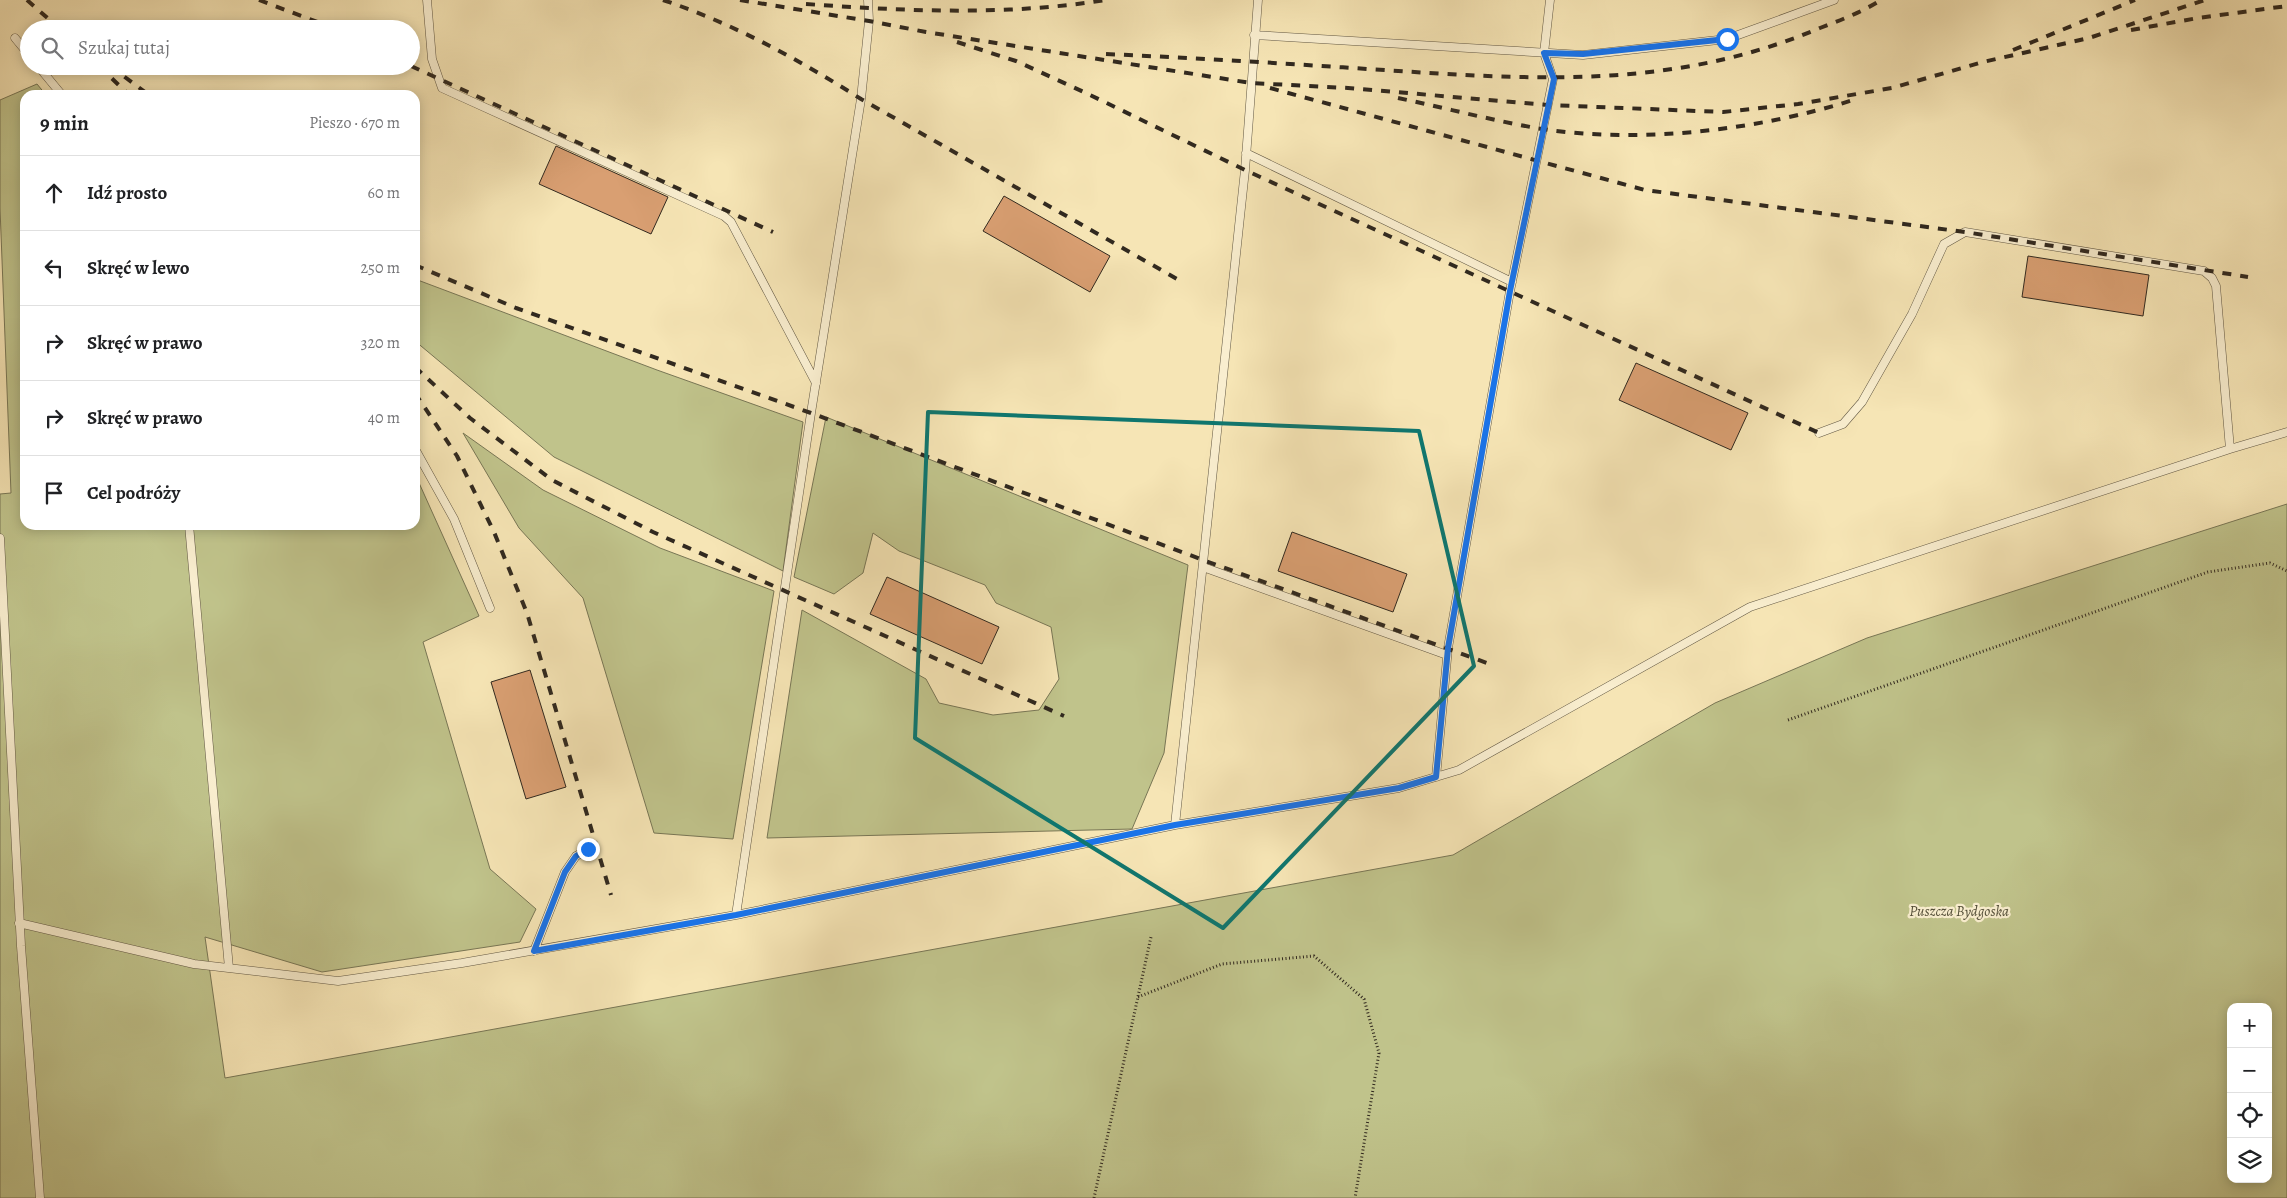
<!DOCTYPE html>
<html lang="pl">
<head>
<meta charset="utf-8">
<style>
	:root { --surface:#fff; --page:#f2f2f2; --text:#202124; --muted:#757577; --line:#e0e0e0 }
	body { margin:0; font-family:Alegreya,serif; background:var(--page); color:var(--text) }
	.controls { position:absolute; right:15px; bottom:15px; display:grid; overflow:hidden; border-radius:10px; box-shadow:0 2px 12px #0003 }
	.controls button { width:45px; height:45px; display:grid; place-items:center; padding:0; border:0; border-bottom:1px solid var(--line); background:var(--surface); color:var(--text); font:25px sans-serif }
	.stop { position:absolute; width:15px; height:15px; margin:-11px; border:4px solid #1a73e8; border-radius:50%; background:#fff }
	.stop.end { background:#1a73e8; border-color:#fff; box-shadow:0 1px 5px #0008 }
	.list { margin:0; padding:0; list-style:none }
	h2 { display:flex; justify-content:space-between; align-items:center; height:65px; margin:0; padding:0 20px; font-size:21px }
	h2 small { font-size:16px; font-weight:400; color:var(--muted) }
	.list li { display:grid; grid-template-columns:32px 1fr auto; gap:15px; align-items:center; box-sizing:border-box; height:75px; padding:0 20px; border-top:1px solid var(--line) }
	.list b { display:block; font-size:19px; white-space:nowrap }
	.list em { font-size:16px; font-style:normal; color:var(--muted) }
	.icon { flex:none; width:28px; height:28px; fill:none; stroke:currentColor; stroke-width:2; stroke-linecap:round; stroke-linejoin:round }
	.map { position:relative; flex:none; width:2287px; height:1198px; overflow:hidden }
	.search { position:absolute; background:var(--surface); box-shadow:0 2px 12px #0003; left:20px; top:20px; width:400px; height:55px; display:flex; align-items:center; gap:12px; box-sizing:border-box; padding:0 18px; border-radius:28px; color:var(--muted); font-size:19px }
	.panel { position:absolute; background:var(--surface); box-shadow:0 2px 12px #0003; left:20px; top:90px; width:400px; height:440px; border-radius:15px }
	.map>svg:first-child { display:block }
	.green { fill:#c0c38b; stroke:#787655; fill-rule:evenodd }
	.building { fill:#d99f72; stroke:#31291f }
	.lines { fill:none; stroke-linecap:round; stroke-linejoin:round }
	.lane-casing { stroke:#625844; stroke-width:9 }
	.path { stroke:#31291f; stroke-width:3; stroke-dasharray:1 2.5; stroke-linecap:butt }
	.lane { stroke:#f9eecf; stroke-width:8 }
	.rail { stroke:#31291f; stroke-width:4; stroke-dasharray:9 9; stroke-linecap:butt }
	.route { stroke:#1a73e8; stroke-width:6 }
	.marked { fill:none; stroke:#0f766e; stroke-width:4; stroke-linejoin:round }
	.labels { text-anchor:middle; stroke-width:4.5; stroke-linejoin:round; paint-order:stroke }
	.park-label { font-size:15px; font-style:italic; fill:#55503a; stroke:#f9eecf }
</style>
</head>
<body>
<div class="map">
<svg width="2287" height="1198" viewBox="0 0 2287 1198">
	<rect width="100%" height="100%" fill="#f6e5b5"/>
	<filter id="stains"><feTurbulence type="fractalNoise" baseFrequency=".004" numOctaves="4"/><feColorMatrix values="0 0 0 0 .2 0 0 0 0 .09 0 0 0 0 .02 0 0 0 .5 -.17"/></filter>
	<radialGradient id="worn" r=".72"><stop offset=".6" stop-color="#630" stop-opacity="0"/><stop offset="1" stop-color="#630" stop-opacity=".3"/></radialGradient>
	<path class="green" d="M37 84 46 95H25V525H415V474L479 616 423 642 490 869 536 909 520 942 322 972 205 937 225 1078 1453 855 1715 703 1867 638 2287 504V1198H0V494L11 493 0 208V100ZM2231 1007H2268V1179H2231Z
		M415 279 657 370 803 422 783 571 554 457 415 341Z
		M826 417 1188 565 1164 753 1132 829 767 838 802 610 926 679 939 703 993 715 1039 710 1059 679 1051 627 996 603 985 585 899 551 873 533 863 573 834 594 794 577Z
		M463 433 543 490 660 548 774 591 733 839 654 833 583 598 519 528Z"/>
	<path class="building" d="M556 146 668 197 651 234 539 184Z
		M1004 196 1110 256 1090 292 983 231Z
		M2028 256 2149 275 2143 316 2022 297Z
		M1636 363 1748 413 1731 450 1619 400Z
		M1292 532 1407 574 1393 612 1278 571Z
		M887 577 999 627 982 664 870 614Z
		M530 670 566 787 526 799 491 682Z"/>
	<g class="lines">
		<g class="lane-casing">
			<path id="lane" d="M427 0 432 59 442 88 724 216 731 222 816 383
				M1254 35 1583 55 1727 39 1834 0
				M15 38 29 55
				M38 66 62 95
				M1246 153 1512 282
				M1819 433 1843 424 1862 402 1912 314 1944 244 1965 232 2204 271 2212 278 2216 286 2230 449
				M415 449 454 519 490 608
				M189 525 229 968
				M0 538 21 946 40 1198
				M1203 567 1447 655
				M1436 777 1448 648 1510 291 1553 79 1544 53 1550 0
				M1175 825 1245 170 1258 0
				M736 915 811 413 861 99 869 21 868 0
				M19 923 194 964 338 981 462 963 736 915 1175 825 1399 788 1459 770 1750 607 2230 449 2287 432
				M534 951 565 872 576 856 589 849"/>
		</g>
		<path class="path" d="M1788 720 2208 572 2270 563 2287 571
			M1138 997 1222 964 1314 956 1364 999 1379 1053 1355 1198
			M1094 1198 1151 937"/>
		<use href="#lane" class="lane"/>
		<path class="rail" d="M27 0 60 29
			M259 0 336 29
			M663 0C734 24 798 59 861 99L1184 283
			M740 0 869 21 926 32 1251 83 1348 88 1548 105 1723 112 1798 104 1892 88 1983 62 2089 38 2205 0
			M806 4C906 11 1006 16 1105 0
			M2131 30 2198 18 2287 6
			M957 42 1016 61 1088 94 1245 170 1819 433
			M2013 50 2135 0
			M1106 54C1193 58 1280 63 1367 69 1527 79 1668 92 1820 28 1841 20 1862 12 1881 0
			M99 66 129 95
			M110 66 149 95
			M411 66 773 232
			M1270 88 1645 190 1965 232 2248 277
			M1398 98C1446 108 1494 121 1542 129 1641 144 1759 130 1853 100
			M415 265 516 308 811 413 1203 560 1487 663
			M415 367 470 418 552 480 653 532 1064 716
			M415 393 457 456 494 532 527 613 611 895"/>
	</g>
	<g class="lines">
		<path class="route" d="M588 849 576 856 565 872 534 951 736 915 1175 825 1399 788 1436 777 1448 648 1510 291 1554 79 1544 53 1583 54 1727 39"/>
	</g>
	<path class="marked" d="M928 412 1419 431 1474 666 1223 928 915 738Z"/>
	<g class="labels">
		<g class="park-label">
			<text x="1959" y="916">Puszcza Bydgoska</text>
		</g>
	</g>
	<rect width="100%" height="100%" filter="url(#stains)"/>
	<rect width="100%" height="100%" fill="url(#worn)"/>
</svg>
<div class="controls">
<button>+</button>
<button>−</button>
<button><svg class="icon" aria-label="locate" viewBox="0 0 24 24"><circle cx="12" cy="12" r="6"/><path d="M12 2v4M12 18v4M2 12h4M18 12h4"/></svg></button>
<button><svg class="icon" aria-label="layers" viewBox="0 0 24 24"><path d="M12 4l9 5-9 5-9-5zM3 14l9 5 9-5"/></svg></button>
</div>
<div class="stop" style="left:1727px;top:39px"></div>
<div class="stop end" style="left:588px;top:849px"></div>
<div class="search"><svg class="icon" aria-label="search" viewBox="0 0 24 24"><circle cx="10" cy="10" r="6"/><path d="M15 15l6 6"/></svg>Szukaj tutaj</div>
<section class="panel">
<h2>9 min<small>Pieszo · 670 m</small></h2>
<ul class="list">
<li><svg class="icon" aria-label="ahead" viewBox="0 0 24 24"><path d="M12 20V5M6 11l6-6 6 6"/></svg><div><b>Idź prosto</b></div><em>60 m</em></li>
<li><svg class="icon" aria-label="left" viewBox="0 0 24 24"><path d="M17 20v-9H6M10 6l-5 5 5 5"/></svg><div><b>Skręć w lewo</b></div><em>250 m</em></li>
<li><svg class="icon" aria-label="right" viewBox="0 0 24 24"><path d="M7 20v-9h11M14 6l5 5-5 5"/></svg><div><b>Skręć w prawo</b></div><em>320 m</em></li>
<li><svg class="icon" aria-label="right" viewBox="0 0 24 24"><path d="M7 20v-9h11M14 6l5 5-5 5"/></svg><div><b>Skręć w prawo</b></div><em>40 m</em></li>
<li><svg class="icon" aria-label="arrive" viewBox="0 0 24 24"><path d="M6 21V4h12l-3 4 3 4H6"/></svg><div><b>Cel podróży</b></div></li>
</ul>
</section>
</div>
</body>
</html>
